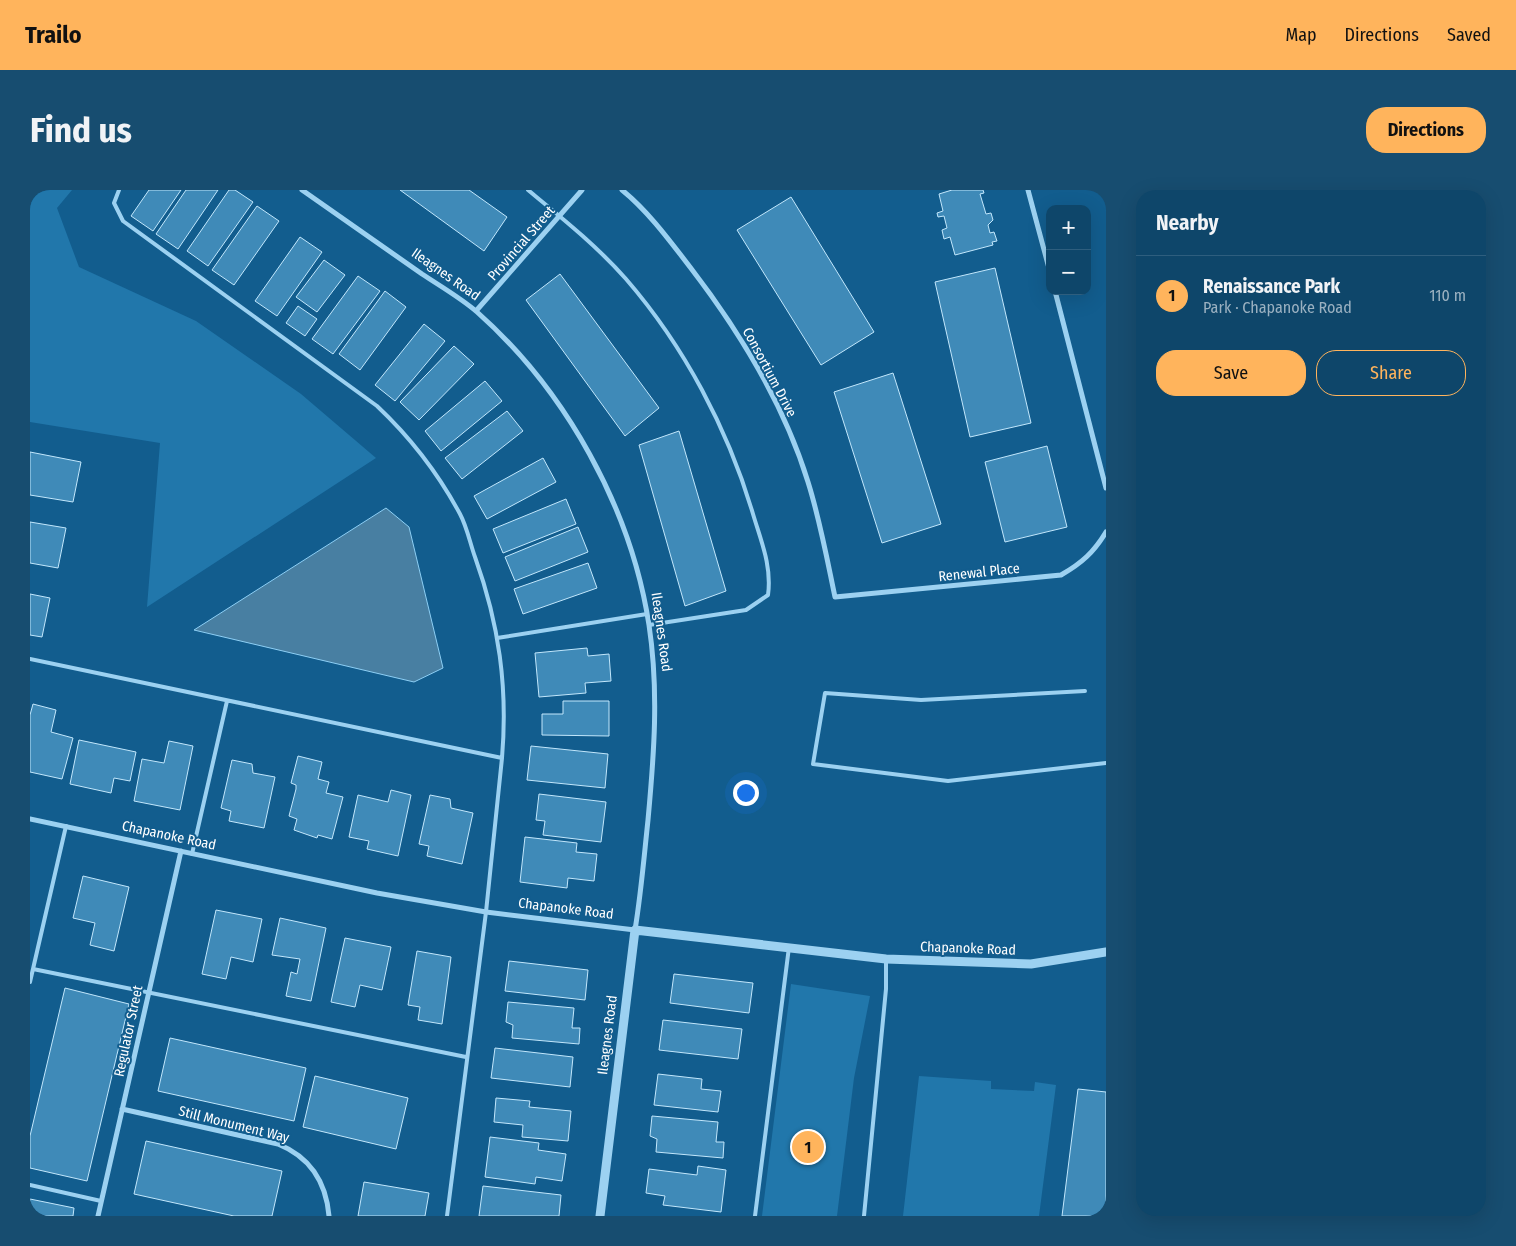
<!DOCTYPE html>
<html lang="en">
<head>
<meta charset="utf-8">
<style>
	:root { --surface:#0e466a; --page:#174d70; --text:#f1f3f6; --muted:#9bb1c1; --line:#2e5e7e; --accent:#ffb45c }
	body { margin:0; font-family:"Fira Sans Condensed",sans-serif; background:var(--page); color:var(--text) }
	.controls { position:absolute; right:15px; top:15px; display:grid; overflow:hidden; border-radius:10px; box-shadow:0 5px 20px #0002 }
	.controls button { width:45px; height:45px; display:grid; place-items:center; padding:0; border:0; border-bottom:1px solid var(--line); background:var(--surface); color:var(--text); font:25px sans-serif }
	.you { position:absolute; left:715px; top:602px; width:18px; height:18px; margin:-12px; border:4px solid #fff; border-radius:50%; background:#1a73e8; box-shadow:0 0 0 8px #1a73e833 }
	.badge { display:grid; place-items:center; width:32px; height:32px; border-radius:50%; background:var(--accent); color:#111; font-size:16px; font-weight:700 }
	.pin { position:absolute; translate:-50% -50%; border:2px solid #fff; box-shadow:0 1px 5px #0006 }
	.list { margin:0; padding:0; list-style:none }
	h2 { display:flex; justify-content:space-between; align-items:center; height:65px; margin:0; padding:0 20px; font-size:21px }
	h2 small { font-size:16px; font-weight:400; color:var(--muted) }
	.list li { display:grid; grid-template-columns:32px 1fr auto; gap:15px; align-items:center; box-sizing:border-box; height:80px; padding:0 20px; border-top:1px solid var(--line) }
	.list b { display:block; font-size:19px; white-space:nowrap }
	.list p { margin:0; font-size:16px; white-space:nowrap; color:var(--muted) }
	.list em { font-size:16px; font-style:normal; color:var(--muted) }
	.actions { display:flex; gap:10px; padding:15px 20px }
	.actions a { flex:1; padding:11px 0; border:1px solid var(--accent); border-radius:20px; text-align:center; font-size:18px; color:var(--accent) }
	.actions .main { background:var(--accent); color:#111 }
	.map { position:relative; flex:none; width:1076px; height:1026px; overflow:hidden; border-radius:20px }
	header { display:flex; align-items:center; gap:30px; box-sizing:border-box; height:70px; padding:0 25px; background:var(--accent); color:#111 }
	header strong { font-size:24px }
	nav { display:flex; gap:28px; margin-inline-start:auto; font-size:18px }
	.intro { display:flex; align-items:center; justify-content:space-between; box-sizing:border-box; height:120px; padding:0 30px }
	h1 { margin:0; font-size:35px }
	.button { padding:12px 22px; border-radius:20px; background:var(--accent); color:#111; font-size:18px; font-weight:700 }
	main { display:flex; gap:30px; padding:0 30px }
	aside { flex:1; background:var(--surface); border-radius:20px; box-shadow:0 5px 20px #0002 }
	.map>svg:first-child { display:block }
	.green { fill:#2177ab }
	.water { fill:#487fa2; stroke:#8dcff5 }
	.building { fill:#3f8ab8; stroke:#c2e7fc }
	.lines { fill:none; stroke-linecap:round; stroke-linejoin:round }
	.service { stroke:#9cd1f1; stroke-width:4 }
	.minor { stroke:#9cd1f1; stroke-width:5 }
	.tertiary { stroke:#9cd1f1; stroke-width:9 }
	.labels { text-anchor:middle; stroke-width:4; stroke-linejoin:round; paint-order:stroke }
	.street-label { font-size:14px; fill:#fff; stroke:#125d8e }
</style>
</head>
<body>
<header>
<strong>Trailo</strong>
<nav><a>Map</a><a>Directions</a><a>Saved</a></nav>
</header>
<div class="intro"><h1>Find us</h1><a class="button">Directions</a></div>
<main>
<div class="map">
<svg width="1076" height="1026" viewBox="0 0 1076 1026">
	<rect width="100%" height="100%" fill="#125d8e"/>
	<path class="green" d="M0 0H42L27 18 49 77 166 131 271 204 346 268 117 417 130 253 0 232Z
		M761 794 840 806 824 888 807 1026H732Z
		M889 886 961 891V899L1004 901 1005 892 1026 895 1009 1026H873Z"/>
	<path class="water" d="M356 318 379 337 413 478 384 492 164 440Z"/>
	<path class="building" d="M119 0H151L123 41 101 26Z
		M156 0H188L148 59 126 44Z
		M199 0H205L223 12 178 76 157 61Z
		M370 0H439L477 27 454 61Z
		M922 0H953L954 3 950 4 956 24 961 23 963 30 958 35 960 43 964 42 967 51 962 52 963 55 925 65 920 47 914 49 912 40 917 38 914 26 908 27 907 23 913 21 909 4Z
		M761 7 844 142 791 175 707 40Z
		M227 16 249 31 204 95 182 80Z
		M270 47 292 62 247 126 225 111Z
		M294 70 315 85 287 122 266 107Z
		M965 78 1001 233 940 247 905 92Z
		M530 84 629 218 595 246 496 110Z
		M328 86 350 101 303 164 282 149Z
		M355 101 376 117 330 180 309 164Z
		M268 116 287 129 275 146 256 133Z
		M394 134 415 151 365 211 345 195Z
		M424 156 444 174 389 230 370 212Z
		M863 183 911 334 852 353 804 202Z
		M455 191 472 211 411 261 395 241Z
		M477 221 493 241 432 289 415 268Z
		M649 241 696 401 655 416 609 255Z
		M1017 256 1037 337 975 352 955 272Z
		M0 262 51 272 43 312 0 305Z
		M513 268 526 292 457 329 444 306Z
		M536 309 546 334 473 363 463 339Z
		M0 332 36 338 28 378 0 373Z
		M548 337 558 362 485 391 475 367Z
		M558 373 567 398 493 424 484 399Z
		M0 404 20 408 12 447 0 445Z
		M557 458 558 466 579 464 581 491 555 493 556 503 509 507 505 463Z
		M533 511H579V546L512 545V524H533Z
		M3 514 26 520 21 542 43 548 32 589 0 582V525Z
		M49 550 106 562 100 591 84 588 81 603 40 594Z
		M139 551 163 556 150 620 104 611 112 569 134 573Z
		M501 556 578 564 575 598 497 590Z
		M268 566 292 572 288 589 299 592 296 603 313 607 302 649 288 645 287 648 264 640 267 629 259 626 266 599V595L261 593Z
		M202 570 222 574 223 583 245 587 234 638 199 631 201 621 191 618Z
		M361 600 381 605 368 666 337 659 339 651 319 647 328 605 358 612Z
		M509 604 576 612 571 652 513 645 515 631 506 630Z
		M400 605 420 609 421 618 443 623 432 674 397 666 399 656 389 654Z
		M495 647 547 653 546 662 567 664 564 691 538 688 537 698 490 692Z
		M53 686 99 697 84 761 60 755 65 733 43 728Z
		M186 720 232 729 223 772 201 767 196 789 172 784Z
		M250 728 296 738 281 811 256 806 261 782 267 784 270 769 242 765Z
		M315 748 361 757 352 800 330 795 325 817 301 812Z
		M387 761 421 767 412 834 388 830 390 817 378 815Z
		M479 771 558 780 555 810 475 801Z
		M644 784 723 793 719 823 640 813Z
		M35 798 99 814 57 991 0 978V946Z
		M478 812 544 818 542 838H550L549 854 482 848 483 835 476 832Z
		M633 830 712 839 708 869 629 860Z
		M140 848 276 878 264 931 128 901Z
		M465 858 543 867 540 897 461 888Z
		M628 884 672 889 671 899 691 901 688 922 624 915Z
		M285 886 378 908 366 959 273 937Z
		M1048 899 1076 902V1026H1032Z
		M466 908 500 911 499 917 541 921 538 951 492 947 493 935 464 932Z
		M622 926 688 932 686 952H694L693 968 626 962 627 949 620 946Z
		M460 947 509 953 508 960 536 964 532 991 506 987 505 994 455 987Z
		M116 951 252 981 242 1026H204L104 1004Z
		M668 976 696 980 691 1022 633 1015 635 1006 616 1003 619 979 667 985Z
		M334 992 399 1003 395 1026H328Z
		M453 996 531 1005 529 1026H449Z
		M0 1009 44 1018 43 1026H0Z"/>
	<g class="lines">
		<path class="service" d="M498 0C532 28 567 56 596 89 654 156 698 239 723 324 731 351 742 376 738 405L716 420 619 435
			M467 448 617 424
			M0 469 472 568C478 497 469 434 445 367 440 353 437 337 430 324 408 283 381 248 347 216L93 31 84 13 89 0
			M1055 501 891 510 795 503 783 574 918 591 1076 573
			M162 664 197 511
			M3 779 436 867
			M0 792 36 636
			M0 995 71 1011
			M417 1026 456 722 472 568
			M725 1026 759 757
			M834 1026 856 799V769"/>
		<path class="minor" d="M592 0C618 21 640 51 660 77 710 142 754 214 778 292 790 330 797 369 805 407L1031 385C1052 373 1064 362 1076 342
			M998 0 1020 82
			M1025 101 1076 298
			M446 121 552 0
			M0 629 347 703 456 722 605 740C611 704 614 667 618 630 624 565 629 501 619 435 601 318 536 201 447 122 431 108 410 96 392 84 352 56 312 28 272 0
			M92 919 248 954C280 967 296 991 299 1026
			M68 1026 151 661"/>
		<path class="tertiary" d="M570 1026 605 740 856 769 1001 774 1076 762"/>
	</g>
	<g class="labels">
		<g class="street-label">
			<text transform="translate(491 53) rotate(-49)" y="5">Provincial Street</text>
			<text transform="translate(416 84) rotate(35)" y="5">Ileagnes Road</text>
			<text transform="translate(740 182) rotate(62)" y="5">Consortium Drive</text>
			<text transform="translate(949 382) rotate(-6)" y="5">Renewal Place</text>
			<text transform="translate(632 442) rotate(82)" y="5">Ileagnes Road</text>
			<text transform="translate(139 645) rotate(12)" y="5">Chapanoke Road</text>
			<text transform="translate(536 718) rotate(7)" y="5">Chapanoke Road</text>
			<text transform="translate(938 758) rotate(2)" y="5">Chapanoke Road</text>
			<text transform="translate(98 841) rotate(-78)" y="5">Regulator Street</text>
			<text transform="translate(577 845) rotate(-83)" y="5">Ileagnes Road</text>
			<text transform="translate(204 934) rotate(14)" y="5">Still Monument Way</text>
		</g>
	</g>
</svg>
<div class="controls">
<button>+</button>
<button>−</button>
</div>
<div class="you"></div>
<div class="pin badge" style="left:778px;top:957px">1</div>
</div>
<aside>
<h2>Nearby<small></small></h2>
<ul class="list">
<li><span class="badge">1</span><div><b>Renaissance Park</b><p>Park · Chapanoke Road</p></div><em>110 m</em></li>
</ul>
<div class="actions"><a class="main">Save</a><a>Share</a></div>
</aside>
</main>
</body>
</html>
